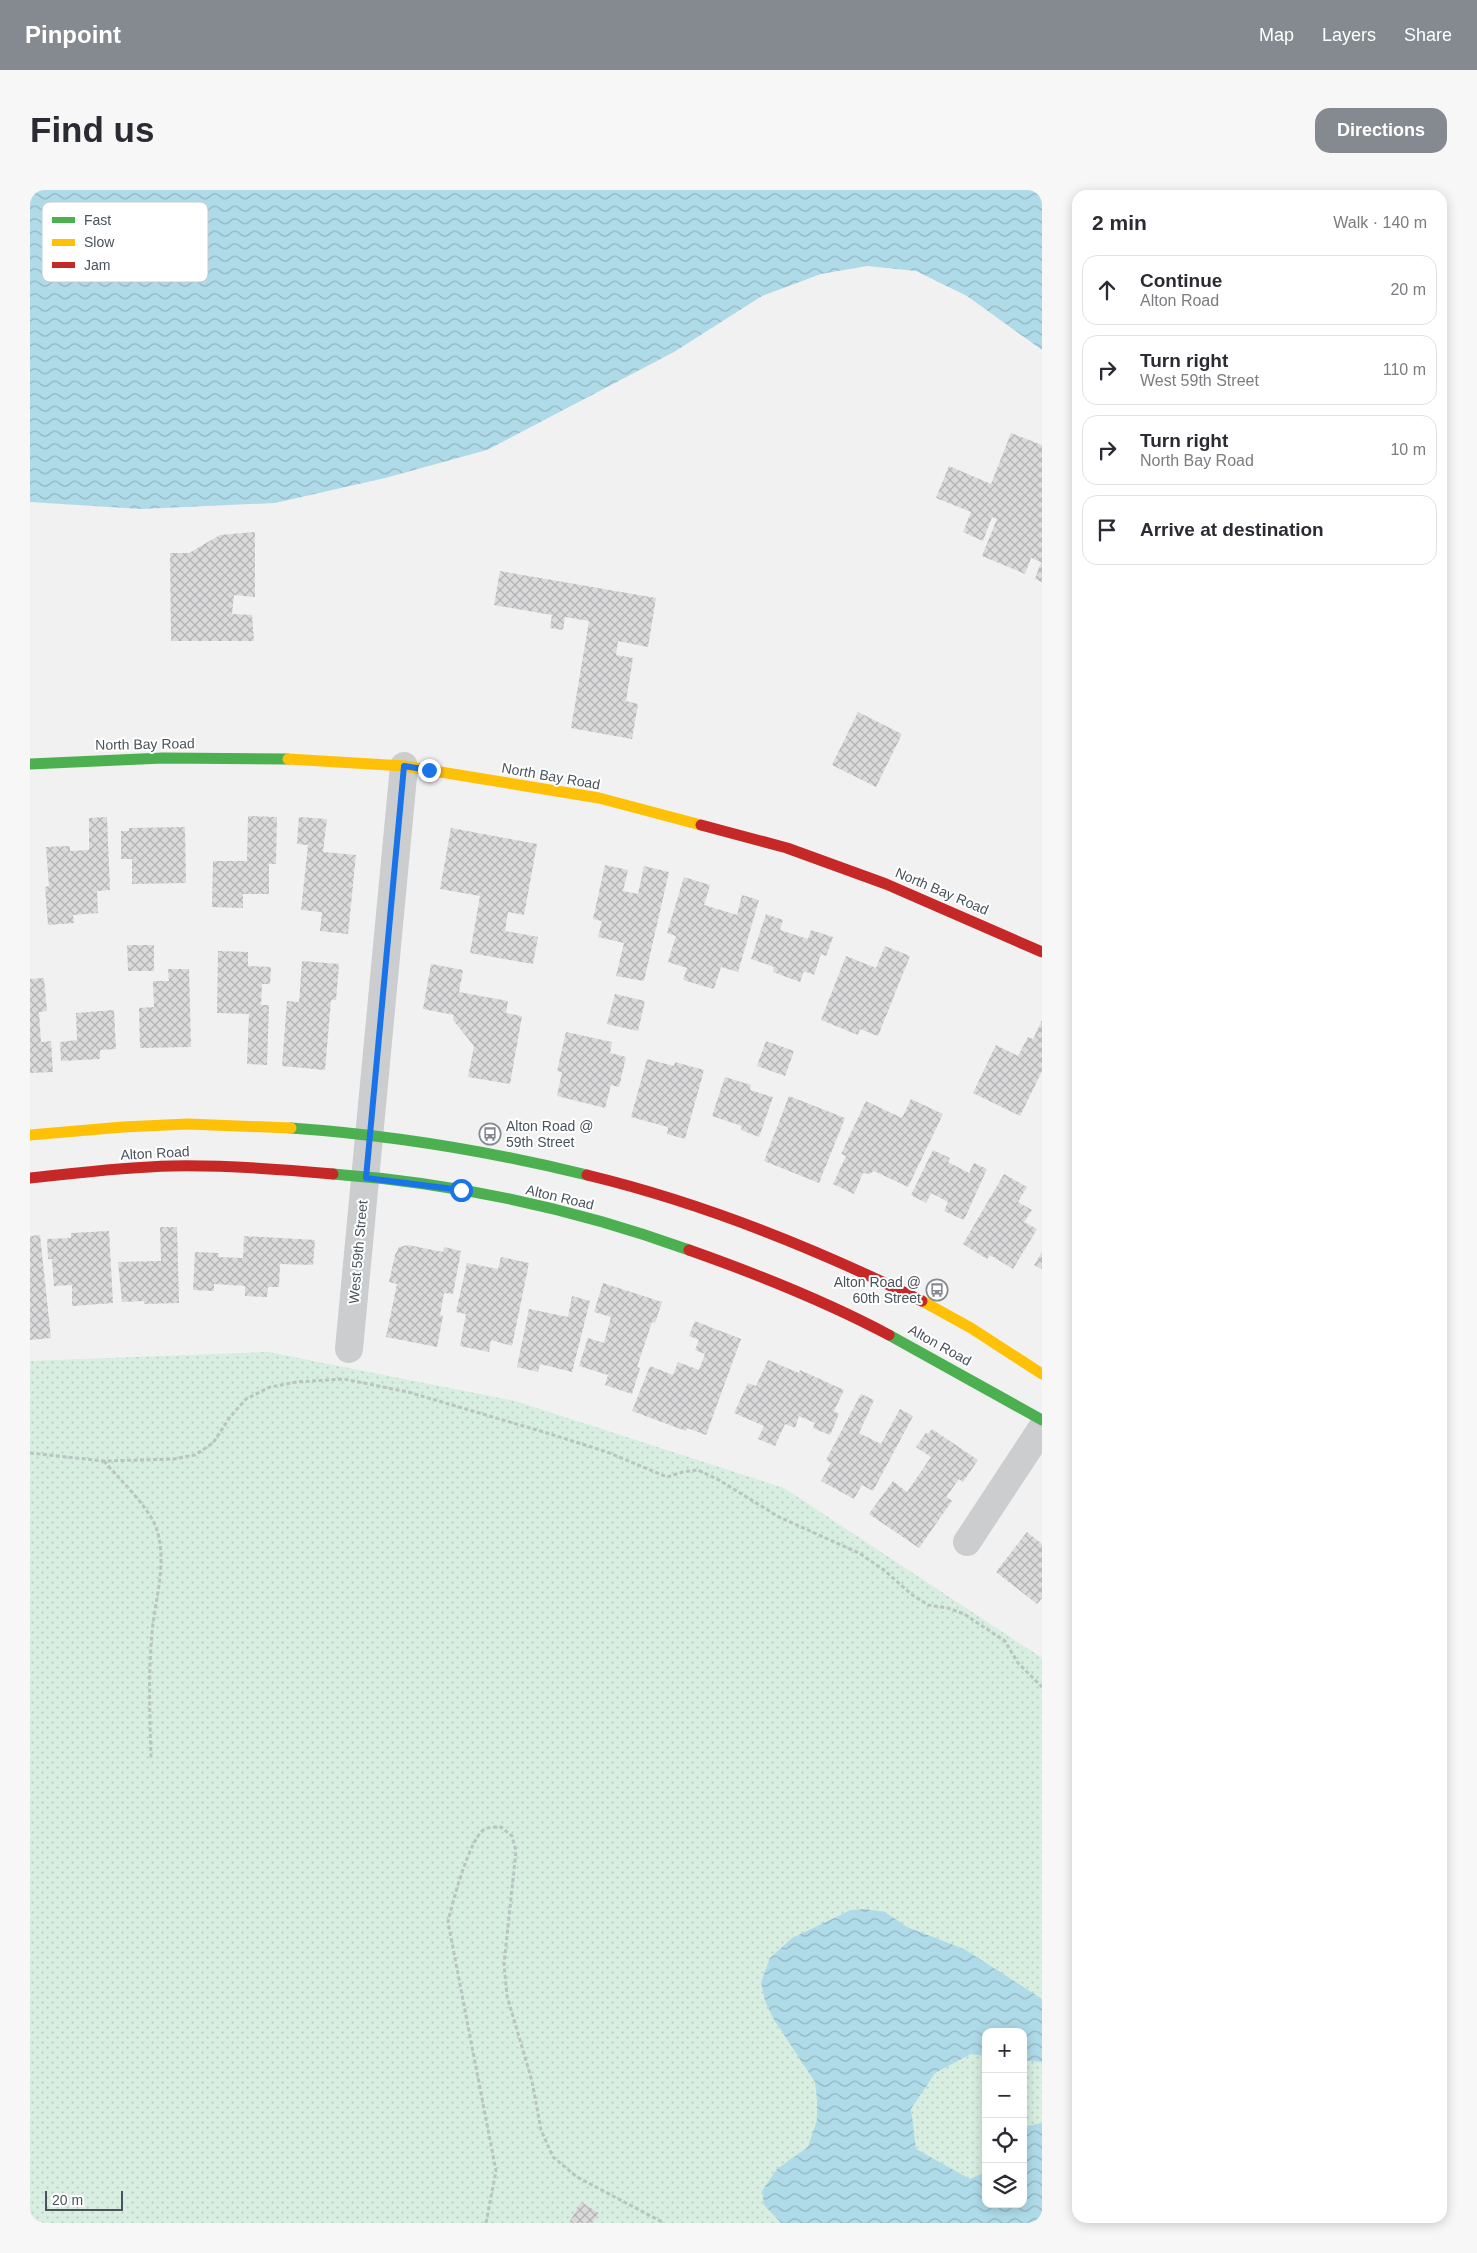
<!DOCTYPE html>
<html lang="en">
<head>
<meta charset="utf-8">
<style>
	:root { --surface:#fff; --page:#f7f7f7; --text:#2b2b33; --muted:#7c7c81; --line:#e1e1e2; --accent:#848a90 }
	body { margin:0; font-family:Arial,sans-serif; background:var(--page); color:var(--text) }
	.controls { position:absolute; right:15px; bottom:15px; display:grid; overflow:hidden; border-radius:10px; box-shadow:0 2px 12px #0003 }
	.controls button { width:45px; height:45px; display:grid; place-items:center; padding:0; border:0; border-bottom:1px solid var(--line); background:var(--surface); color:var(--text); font:25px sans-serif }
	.scale { position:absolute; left:15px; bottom:12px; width:78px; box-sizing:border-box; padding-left:5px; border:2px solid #49535c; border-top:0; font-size:14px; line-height:18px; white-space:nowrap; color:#49535c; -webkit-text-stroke:4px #fff; paint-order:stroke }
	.stop { position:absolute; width:15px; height:15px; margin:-11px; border:4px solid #1a73e8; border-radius:50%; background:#fff }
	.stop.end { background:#1a73e8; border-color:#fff; box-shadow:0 1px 5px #0008 }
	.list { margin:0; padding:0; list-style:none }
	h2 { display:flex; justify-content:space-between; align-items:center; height:65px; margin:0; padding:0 20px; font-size:21px }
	h2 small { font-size:16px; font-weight:400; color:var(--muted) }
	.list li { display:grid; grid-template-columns:32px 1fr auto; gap:15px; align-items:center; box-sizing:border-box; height:70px; margin:0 10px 10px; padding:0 10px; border:1px solid var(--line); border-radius:15px }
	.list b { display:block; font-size:19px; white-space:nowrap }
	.list p { margin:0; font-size:16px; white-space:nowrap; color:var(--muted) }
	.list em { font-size:16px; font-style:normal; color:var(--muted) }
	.icon { flex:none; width:28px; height:28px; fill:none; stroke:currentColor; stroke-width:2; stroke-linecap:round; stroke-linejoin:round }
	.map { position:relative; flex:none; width:1012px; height:2033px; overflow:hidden; border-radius:15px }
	header { display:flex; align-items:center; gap:30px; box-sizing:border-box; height:70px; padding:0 25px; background:var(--accent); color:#fff }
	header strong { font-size:24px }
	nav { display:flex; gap:28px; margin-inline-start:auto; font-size:18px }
	.intro { display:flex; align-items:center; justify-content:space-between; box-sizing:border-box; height:120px; padding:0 30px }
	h1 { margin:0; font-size:35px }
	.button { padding:12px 22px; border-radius:15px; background:var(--accent); color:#fff; font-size:18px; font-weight:700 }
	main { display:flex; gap:30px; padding:0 30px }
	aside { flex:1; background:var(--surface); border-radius:15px; box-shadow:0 2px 12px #0003 }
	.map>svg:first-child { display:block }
	.grass { fill:url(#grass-dots); fill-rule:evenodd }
	.water { fill:url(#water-waves) }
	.building { fill:url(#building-cross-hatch) }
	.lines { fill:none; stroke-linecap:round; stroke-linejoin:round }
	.path { stroke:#bac4c1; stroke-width:3; stroke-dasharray:4 2.5; stroke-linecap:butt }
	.street { stroke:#cbcdcf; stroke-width:28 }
	.fast { stroke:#4caf50; stroke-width:11 }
	.slow { stroke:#ffc107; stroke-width:11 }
	.jam { stroke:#c62828; stroke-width:11 }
	.route { stroke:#1a73e8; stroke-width:6 }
	.labels { text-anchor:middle; stroke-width:4; stroke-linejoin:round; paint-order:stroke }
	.street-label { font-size:14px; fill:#49535c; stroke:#fff }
	.poi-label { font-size:14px; fill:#49535c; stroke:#fff; text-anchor:start }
	.key { fill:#fff; stroke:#c8cbce; stroke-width:1 }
	.key-label { font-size:14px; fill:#49535c }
</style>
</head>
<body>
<header>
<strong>Pinpoint</strong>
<nav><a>Map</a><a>Layers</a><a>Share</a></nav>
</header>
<div class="intro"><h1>Find us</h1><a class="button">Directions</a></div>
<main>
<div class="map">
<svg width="1012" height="2033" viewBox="0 0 1012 2033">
	<defs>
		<pattern id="grass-dots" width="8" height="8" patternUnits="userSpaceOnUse" patternTransform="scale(1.25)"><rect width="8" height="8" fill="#d7eee1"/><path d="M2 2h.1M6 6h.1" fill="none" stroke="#bacec3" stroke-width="1.8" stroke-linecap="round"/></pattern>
		<pattern id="water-waves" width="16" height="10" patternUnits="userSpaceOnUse" patternTransform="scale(1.25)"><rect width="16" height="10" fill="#afdbe9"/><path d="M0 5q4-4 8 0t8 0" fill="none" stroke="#90b4c0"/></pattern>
		<pattern id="building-cross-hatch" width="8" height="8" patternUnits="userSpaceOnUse" patternTransform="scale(1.25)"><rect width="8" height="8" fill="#dadadb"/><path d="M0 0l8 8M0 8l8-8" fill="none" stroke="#b3b3b5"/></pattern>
	</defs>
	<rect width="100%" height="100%" fill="#f1f1f1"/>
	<path class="grass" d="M238 1162 485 1211 754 1298 1012 1468V2033H0V1171ZM956 1842H993V2014H956Z"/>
	<path class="water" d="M0 0H1012V160L937 106 886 81 837 76 791 84 732 106 644 162 457 260 355 288 245 313 111 319 0 312Z
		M835 1719 855 1722 877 1737 934 1759 1012 1809V1872L993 1870V1842H956V1866L941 1864 905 1883 881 1919 886 1959 940 1989 956 1982V2014H993V1937L1012 1933V2033H751L734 2015 732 2001 747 1979 778 1957 787 1930V1908L785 1892 743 1828 735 1811 731 1792 740 1768 762 1748 821 1720Z"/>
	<path class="building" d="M981 243 1012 255V392L1005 389 1011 372 1001 368 995 384 952 366 967 329 962 327 953 351 933 342 941 322 906 308 919 276 961 294Z
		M225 342V407L204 405 202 424 222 425 224 451H141L140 363H159L190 345Z
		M470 381 626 408 618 457 588 451 586 465 603 468 596 511 608 514 602 549 541 538 559 431 535 427 533 440 520 438 522 425 464 415Z
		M828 522 872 544 846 597 802 575Z
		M218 626 247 627 246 674H239V704H213V718L182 717 183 671H217Z
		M77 627 80 700 67 701 68 723 43 725 44 733 18 735 15 697 19 696 16 657 40 656V661L59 660V628Z
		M269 627 297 629 293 662 326 665 318 744 290 741 292 722 271 720 278 655 267 654Z
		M155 637 156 693 102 694V669H91V641H99V638Z
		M421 638 507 654 494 725 478 722 475 741 508 747 503 774 440 763 450 706 410 699Z
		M575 675 598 680 593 701 608 704 614 676 639 682 614 791 586 786 594 753 568 747 572 731 563 729Z
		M654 687 680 695 674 715 707 725 712 705 729 710 708 782 691 777 684 799 653 790 657 778 638 772 646 746 637 743Z
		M736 724 753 730 750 740 778 749 781 740 803 747 796 766 791 764 784 785 774 781 770 792 743 782 744 777 721 769Z
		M97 755H124V781H98Z
		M855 756 880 766 848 846 830 839 828 845 791 830 816 766 846 778Z
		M188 761 218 762V776L241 777 240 794H232L231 815H239L237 875 217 874 219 824 187 823Z
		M272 771 309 774 306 810H301L295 880 252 876 257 811 269 812Z
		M401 774 433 780 429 802 478 811 476 823 492 826 480 894 438 887 444 856 423 830 424 825 393 819Z
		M138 779H159L161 857 110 858 109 818 124 817 123 791H139Z
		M14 788 17 821 9 822 11 852 21 851 23 882 0 883V789Z
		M585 804 615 811 608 841 577 834Z
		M84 820 86 859 70 860V869L31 871 30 852 47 850 46 823Z
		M1012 830V881L990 926 943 903 966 855 988 866 998 847 1003 849Z
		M536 842 582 852 580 863 596 867 589 897 581 895 575 918 527 906 532 882 527 881Z
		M736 851 764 861 755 886 727 876Z
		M617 869 644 876 645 872 674 880 655 949 637 944 638 937 601 927Z
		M695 887 721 895 720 900 743 907 729 947 711 940 712 936 682 926Z
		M759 906 815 928 789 993 734 971Z
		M881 909 913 924 878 997 844 981 840 984 833 983 824 1004 803 994 816 966 811 964 836 911 872 928Z
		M903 960 920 968 918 972 939 983 944 973 957 979 934 1030 914 1021 918 1012 901 1003 896 1013 881 1005Z
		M974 984 997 997 988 1012 1002 1020 994 1032 1007 1039 983 1079 960 1065 957 1069 933 1054Z
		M130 1037H147L149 1113 114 1114V1111L92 1112 88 1072 131 1071Z
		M79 1041 83 1113 42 1116V1095L24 1096 22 1069H18L17 1049 41 1048V1043Z
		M10 1045 21 1148 0 1150V1046Z
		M214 1046 285 1050 283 1075 250 1074 249 1097H238L237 1107 215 1106V1096L184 1094V1101L163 1100 165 1062 189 1063 188 1067 213 1068Z
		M378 1055 413 1062 414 1057 431 1061 423 1104 414 1103 410 1125 413 1126 407 1157 356 1147 367 1094 359 1092 365 1065 369 1057Z
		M1012 1062V1079L1004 1075Z
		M471 1067 499 1073 482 1156 461 1150 459 1162 430 1156 436 1124 426 1122 437 1073 468 1079Z
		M573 1093 632 1112 625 1133 622 1132 607 1177 610 1178 602 1204 575 1195 578 1185 549 1176 558 1148 574 1153 581 1127 564 1122Z
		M542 1106 560 1111 542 1182 510 1174 508 1182 487 1177 499 1119 538 1127Z
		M665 1131 711 1149 676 1245 657 1238 656 1241 602 1221 620 1176 643 1185 648 1172 669 1180 675 1164 665 1160 669 1150 659 1146Z
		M738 1170 769 1183 770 1180 814 1200 804 1221 809 1224 800 1245 783 1238 785 1233 769 1226 765 1238 755 1234 745 1256 728 1249 734 1236 704 1223 718 1193 726 1196Z
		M831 1204 844 1210 829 1243 851 1254 870 1219 883 1226 843 1301 832 1295 824 1309 791 1291 801 1273 796 1270Z
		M902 1239 948 1270 933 1292 929 1289 916 1307 922 1311 889 1358 839 1324 863 1291 877 1302 901 1267 886 1257 896 1243 898 1244Z
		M997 1342 1012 1354V1408L1007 1414 966 1382Z
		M551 2012 569 2023 562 2033H539Z"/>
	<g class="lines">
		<path class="path" d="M0 1263 74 1271 144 1269 165 1265 183 1253 200 1227 216 1209 240 1197 267 1192 314 1189 378 1202 517 1243 577 1262 637 1287 653 1282 668 1280 689 1290 749 1327 829 1363 854 1380 881 1404 898 1415 918 1418 934 1424 975 1451 988 1473 1012 1497
			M74 1271C90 1290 117 1315 126 1337 138 1371 125 1409 122 1443 118 1485 120 1527 121 1569
			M456 2033 466 1981 418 1732C422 1714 440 1646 455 1639 459 1637 466 1637 471 1637L482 1646 486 1661 474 1774 477 1806 502 1891 511 1940 523 1967 547 1987 634 2033"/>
		<path class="street" d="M319 1159 374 576
			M937 1352 1012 1238"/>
		<path class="fast" d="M0 574 133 568 258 569
			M261 938C361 945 459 961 557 985
			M303 984C423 993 546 1019 659 1060
			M859 1145 1012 1230"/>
		<path class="slow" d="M258 569 374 576 569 608 671 635
			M0 945 93 937 158 934 261 938
			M892 1111 941 1138 1012 1184"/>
		<path class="jam" d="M671 635 757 658 856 694 1012 762
			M557 985C673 1013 785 1058 892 1111
			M0 988C47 983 94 977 142 976 195 975 249 979 303 984
			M659 1060C727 1084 795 1111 859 1145"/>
	</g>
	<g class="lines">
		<path class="route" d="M399 580 374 576 336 988 431 1000"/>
	</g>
	<defs>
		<g id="bus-ring" transform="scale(1.125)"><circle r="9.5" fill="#fff" stroke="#848a90" stroke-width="1.5"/><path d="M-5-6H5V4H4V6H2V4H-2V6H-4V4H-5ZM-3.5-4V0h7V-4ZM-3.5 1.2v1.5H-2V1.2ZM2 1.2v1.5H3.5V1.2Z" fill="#848a90"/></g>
	</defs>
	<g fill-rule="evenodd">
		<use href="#bus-ring" x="460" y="944"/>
		<use href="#bus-ring" x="907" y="1100"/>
	</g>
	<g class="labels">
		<g class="street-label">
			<text transform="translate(115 554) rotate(-1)" y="5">North Bay Road</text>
			<text transform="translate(521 586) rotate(10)" y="5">North Bay Road</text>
			<text transform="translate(912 701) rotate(23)" y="5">North Bay Road</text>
			<text transform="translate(125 963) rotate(-3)" y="5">Alton Road</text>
			<text transform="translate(530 1007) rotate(13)" y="5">Alton Road</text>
			<text transform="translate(328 1062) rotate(-85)" y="5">West 59th Street</text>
			<text transform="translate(910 1155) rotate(29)" y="5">Alton Road</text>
		</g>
		<g class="poi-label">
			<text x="476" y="941">Alton Road @<tspan x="476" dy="16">59th Street</tspan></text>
			<text x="891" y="1097" text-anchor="end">Alton Road @<tspan x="891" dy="16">60th Street</tspan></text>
		</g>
	</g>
	<rect x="12" y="12" width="166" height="80" rx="8" class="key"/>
	<rect x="22" y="27" width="23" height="6" fill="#4caf50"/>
	<rect x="22" y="49" width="23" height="7" fill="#ffc107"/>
	<rect x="22" y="72" width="23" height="6" fill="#c62828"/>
	<g class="key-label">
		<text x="54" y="35">Fast</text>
		<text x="54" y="57">Slow</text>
		<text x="54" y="80">Jam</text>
	</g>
</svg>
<div class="controls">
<button>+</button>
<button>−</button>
<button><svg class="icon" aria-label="locate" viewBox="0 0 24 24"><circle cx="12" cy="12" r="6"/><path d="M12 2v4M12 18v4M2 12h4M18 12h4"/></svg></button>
<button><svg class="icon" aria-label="layers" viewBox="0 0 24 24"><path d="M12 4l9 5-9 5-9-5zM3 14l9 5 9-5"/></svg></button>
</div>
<div class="scale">20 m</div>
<div class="stop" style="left:431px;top:1000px"></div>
<div class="stop end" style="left:399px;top:580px"></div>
</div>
<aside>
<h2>2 min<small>Walk · 140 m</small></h2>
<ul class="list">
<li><svg class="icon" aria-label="ahead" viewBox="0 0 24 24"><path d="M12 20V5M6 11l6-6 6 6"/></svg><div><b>Continue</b><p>Alton Road</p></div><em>20 m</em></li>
<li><svg class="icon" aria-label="right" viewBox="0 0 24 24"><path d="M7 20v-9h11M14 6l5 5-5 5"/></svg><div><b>Turn right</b><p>West 59th Street</p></div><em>110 m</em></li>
<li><svg class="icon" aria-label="right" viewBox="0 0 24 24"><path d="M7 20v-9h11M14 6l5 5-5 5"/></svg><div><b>Turn right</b><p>North Bay Road</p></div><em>10 m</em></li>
<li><svg class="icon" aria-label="arrive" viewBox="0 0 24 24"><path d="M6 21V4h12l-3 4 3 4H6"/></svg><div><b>Arrive at destination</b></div></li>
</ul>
</aside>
</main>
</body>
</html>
